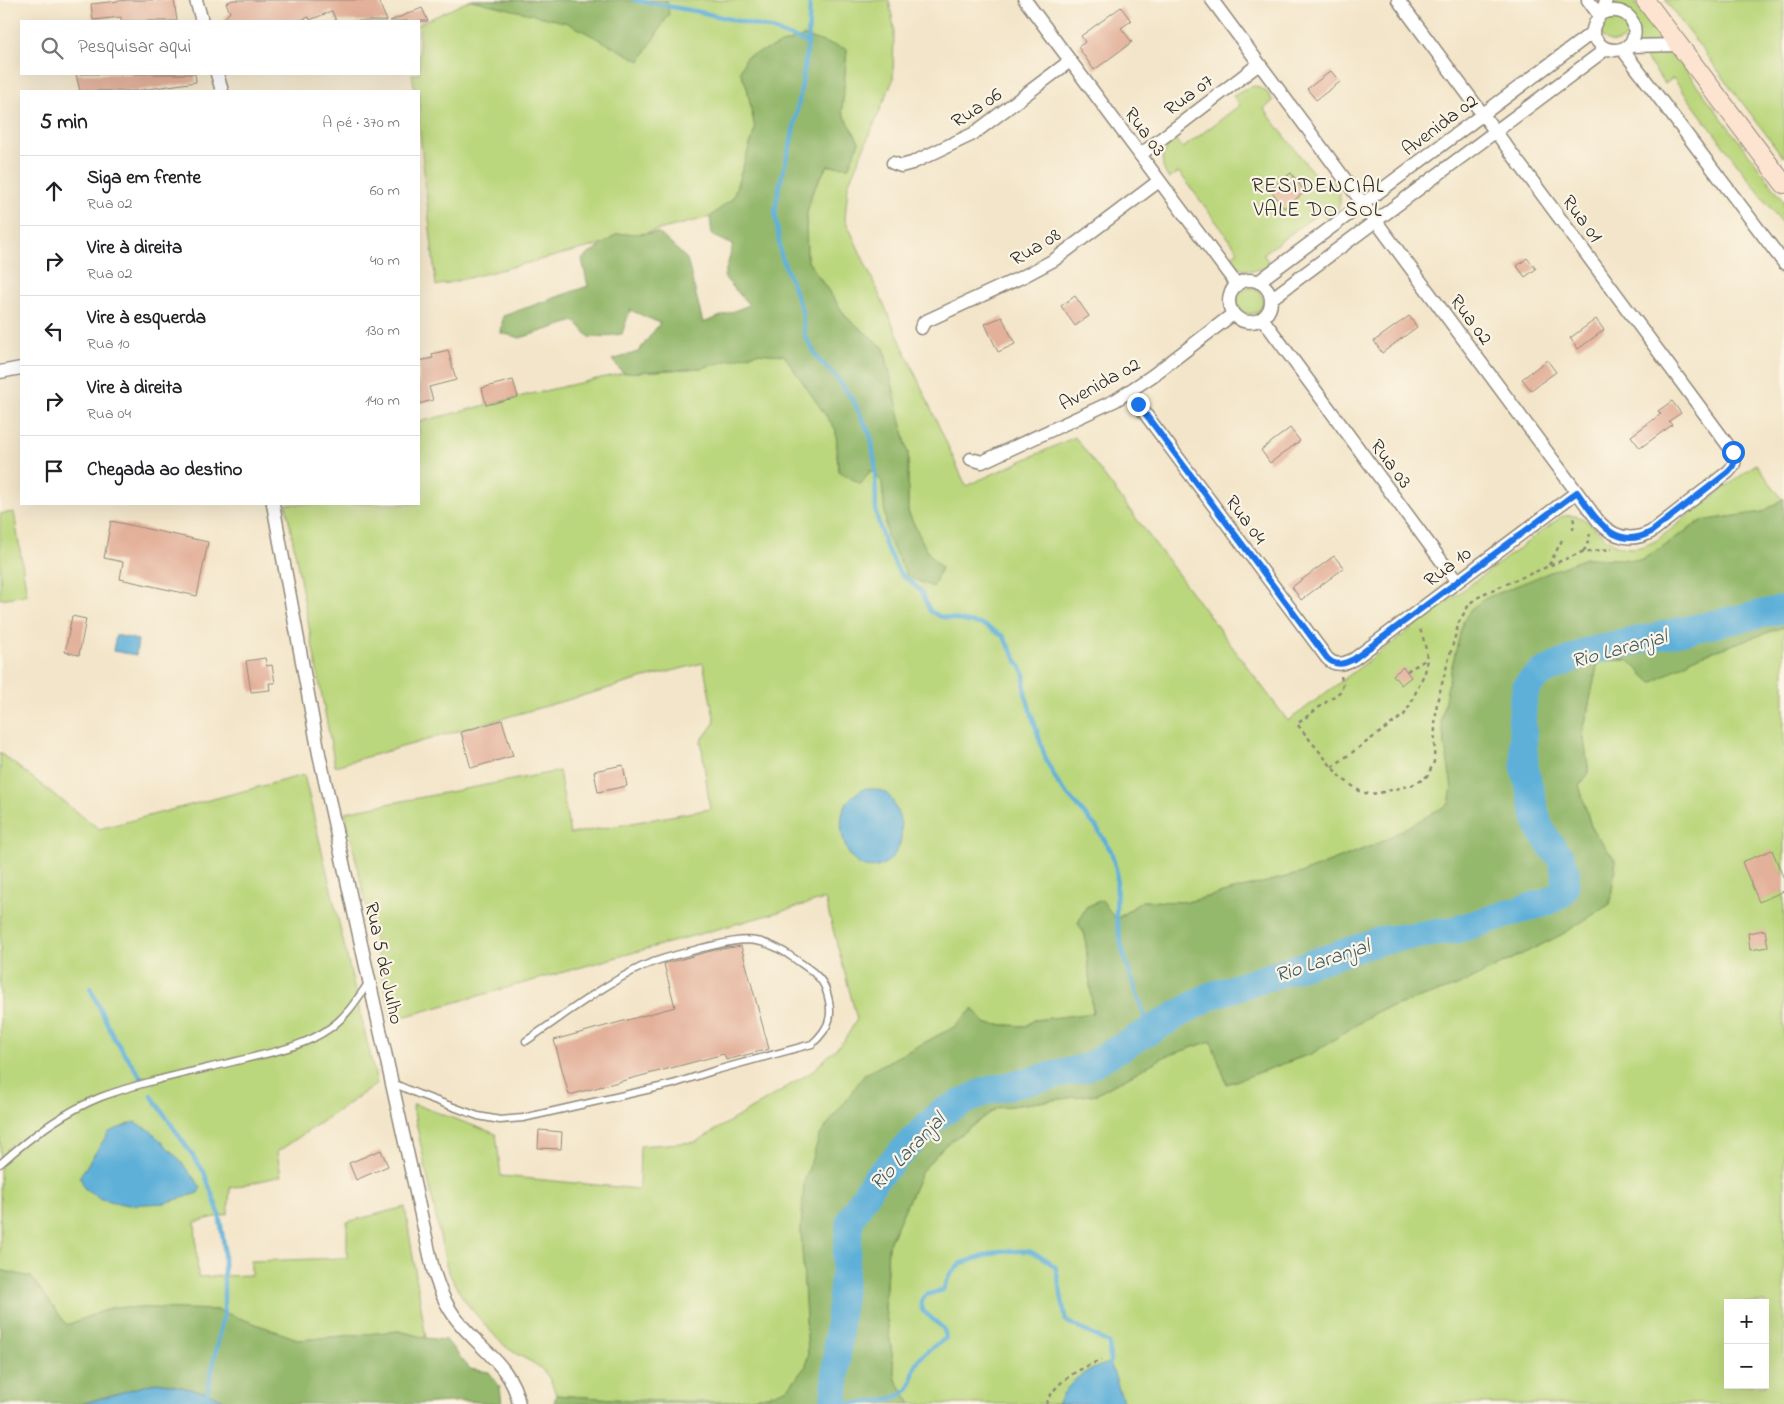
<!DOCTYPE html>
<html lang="pt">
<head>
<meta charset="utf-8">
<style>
	:root { --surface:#fff; --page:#f2f2f2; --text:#202124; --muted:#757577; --line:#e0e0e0 }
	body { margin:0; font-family:"Indie Flower",sans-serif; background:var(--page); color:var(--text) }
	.controls { position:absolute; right:15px; bottom:15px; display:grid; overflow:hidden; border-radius:0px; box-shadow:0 5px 20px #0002 }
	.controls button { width:45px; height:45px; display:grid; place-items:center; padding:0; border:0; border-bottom:1px solid var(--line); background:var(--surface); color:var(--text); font:25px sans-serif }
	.stop { position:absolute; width:15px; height:15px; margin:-11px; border:4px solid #1a73e8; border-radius:50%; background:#fff }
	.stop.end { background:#1a73e8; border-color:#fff; box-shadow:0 1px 5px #0008 }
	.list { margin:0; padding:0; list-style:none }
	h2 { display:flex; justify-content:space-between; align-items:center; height:65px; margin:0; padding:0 20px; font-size:21px }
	h2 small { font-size:16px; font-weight:400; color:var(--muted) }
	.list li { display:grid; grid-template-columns:32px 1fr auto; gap:15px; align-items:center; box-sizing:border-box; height:70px; padding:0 20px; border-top:1px solid var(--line) }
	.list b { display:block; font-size:19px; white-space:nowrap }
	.list p { margin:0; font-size:16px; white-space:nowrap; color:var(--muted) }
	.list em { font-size:16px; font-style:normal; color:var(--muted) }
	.icon { flex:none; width:28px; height:28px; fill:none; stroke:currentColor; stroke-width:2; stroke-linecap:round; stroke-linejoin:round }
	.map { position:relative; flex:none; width:1784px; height:1404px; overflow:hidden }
	.search { position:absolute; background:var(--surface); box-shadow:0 5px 20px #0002; left:20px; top:20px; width:400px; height:55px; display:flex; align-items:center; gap:12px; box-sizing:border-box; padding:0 18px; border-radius:0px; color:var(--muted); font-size:19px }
	.panel { position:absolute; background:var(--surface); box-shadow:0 5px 20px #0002; left:20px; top:90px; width:400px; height:415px; border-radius:0px }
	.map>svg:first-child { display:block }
	.green { fill:#bbd77d; stroke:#738154; fill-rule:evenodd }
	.forest { fill:#94b86c; stroke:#60724c }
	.water { fill:#5eb0d9; stroke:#446e82 }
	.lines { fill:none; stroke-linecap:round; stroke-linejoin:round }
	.stream { stroke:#5eb0d9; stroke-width:4.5 }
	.river { stroke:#5eb0d9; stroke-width:28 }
	.building { fill:#e3b09a }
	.service-casing { stroke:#8f887a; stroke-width:9 }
	.minor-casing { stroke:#8f887a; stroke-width:15 }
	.secondary-casing { stroke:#8f887a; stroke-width:20 }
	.path { stroke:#8f887a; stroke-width:2.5; stroke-dasharray:4 4; stroke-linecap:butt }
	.service { stroke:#fff; stroke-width:6 }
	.minor { stroke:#fff; stroke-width:12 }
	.secondary { stroke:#fde4d0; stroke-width:18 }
	.route { stroke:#1a73e8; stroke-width:6 }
	.labels { text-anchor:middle; stroke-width:4.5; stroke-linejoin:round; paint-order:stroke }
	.street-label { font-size:20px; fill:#2b2b2b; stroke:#fcf5e5 }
	.neighbourhood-label { font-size:21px; letter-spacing:1px; fill:#2b2b2b; stroke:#fcf5e5 }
	.water-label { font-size:21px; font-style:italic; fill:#3d5a68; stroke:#fcf5e5 }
</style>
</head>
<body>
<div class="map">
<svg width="1784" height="1404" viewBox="0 0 1784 1404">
	<rect width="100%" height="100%" fill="#fcf5e5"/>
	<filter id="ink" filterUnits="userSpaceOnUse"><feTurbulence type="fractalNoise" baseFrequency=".02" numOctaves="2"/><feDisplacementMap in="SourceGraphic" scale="10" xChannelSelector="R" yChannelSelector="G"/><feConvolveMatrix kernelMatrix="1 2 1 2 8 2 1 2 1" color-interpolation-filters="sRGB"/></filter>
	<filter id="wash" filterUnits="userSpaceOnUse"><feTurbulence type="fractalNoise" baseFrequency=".0096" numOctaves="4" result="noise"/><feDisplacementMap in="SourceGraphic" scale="20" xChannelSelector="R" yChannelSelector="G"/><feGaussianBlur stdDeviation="1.12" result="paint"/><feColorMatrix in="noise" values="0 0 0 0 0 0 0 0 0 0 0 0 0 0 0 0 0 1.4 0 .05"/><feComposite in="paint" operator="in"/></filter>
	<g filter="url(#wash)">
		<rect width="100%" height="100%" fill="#f3e5c9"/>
		<path class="green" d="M471 0H889L894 28 893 80 848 185 845 219 966 486 1075 437 1288 721 1561 517C1600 505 1601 570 1657 540L1756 464 1782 499 1763 512 1701 521 1642 560 1585 558 1472 608 1463 622 1452 666 1441 720 1452 787 1450 804 1379 843 1302 873 1187 902 1142 901 1115 920 1102 900 1086 907 1078 923 1085 935 1093 1014 1034 1020 1026 1026 986 1024 973 1009 954 1027 865 1074 801 1229 808 1354 806 1366 788 1388 767 1396 725 1402 628 1400 556 1395C546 1360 529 1365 505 1346 499 1341 494 1335 489 1329 470 1309 456 1291 446 1265L413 1108 414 1104 496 1134 501 1176 639 1189 640 1146 696 1142 810 1073 844 1041 857 1019 825 899 392 1020 345 812 559 771 570 834 710 809 701 741 715 722 703 663 641 679 335 766 286 504H419V422L518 397 623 373 701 368 757 353 784 355 836 430 838 471 871 470 882 482 887 537 927 551 908 512V453L884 348 847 318 807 260 806 217 812 193 827 166 859 142 842 111 847 49 740 71 747 87 755 129 733 198 710 217 436 286 419 124V91H415L412 74H419V24Z
			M1603 0H1633L1784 201V226L1673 78 1665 84 1628 34C1620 46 1603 46 1600 29L1606 18Z
			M1665 0H1784V158Z
			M1256 86 1267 92 1273 101 1264 109 1324 187 1333 181C1344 195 1342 211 1328 221L1320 212 1263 254 1270 264C1256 274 1240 272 1229 258L1238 251 1179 172 1169 179C1158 164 1162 150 1176 139L1183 148 1240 105 1233 96 1250 87Z
			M1237 301a13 13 0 1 1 26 0a13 13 0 1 1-26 0Z
			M14 512 27 595 0 599V514Z
			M1784 627V1404H911L896 1380 885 1308 888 1246 922 1171 944 1146 997 1108 1097 1094 1164 1057 1211 1041 1227 1084 1313 1053 1376 1012 1457 986 1561 935 1610 904 1616 861 1592 830 1579 785 1589 773 1583 733 1598 661 1628 660 1652 683 1696 657ZM1728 1303H1765V1385H1728Z
			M0 753 99 829 304 775 377 1084 277 1152 281 1176 230 1188 228 1214 195 1222 198 1277 251 1275V1261L347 1258V1222L405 1207 426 1338 399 1331 300 1340 217 1310 113 1307 67 1325 31 1277 0 1270Z"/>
		<path class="forest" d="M471 0H667L669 14 640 61 568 23Z
			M804 36 847 49 842 111 859 142 849 167 827 166 812 193 806 217 807 260 847 318 884 348 908 453V512L927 551 941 568 933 587 908 577 887 537 882 482 871 470 861 484 838 471 836 430 784 355 757 353 701 368 623 373 612 360 638 352 660 323 630 310 622 334 590 338 575 321 520 338 501 333 503 316 588 286 582 259 617 234 659 233 687 259 703 323 749 305 724 277 733 245 712 235 710 217 733 198 755 129 747 87 740 71 746 57Z
			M1784 498V627L1696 657 1652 683 1628 660 1598 661 1583 733 1589 773 1579 785 1592 830 1616 861 1610 904 1561 935 1457 986 1376 1012 1313 1053 1227 1084 1211 1041 1164 1057 1097 1094 997 1108 944 1146 922 1171 888 1246 885 1308 896 1380 911 1404H554L556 1395 628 1400 726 1402 767 1396 788 1388 806 1366 808 1354 801 1229 804 1182 820 1135 865 1074 954 1027 973 1009 986 1024 1026 1026 1034 1020 1093 1013 1085 935 1078 923 1086 907 1102 900 1116 920 1142 901 1187 902 1302 873 1379 843 1449 804 1452 787 1441 720 1452 666 1463 622 1472 608 1486 598 1585 558 1642 560 1701 521 1763 512Z
			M0 1270 31 1277 67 1325 113 1307 217 1310 300 1340 399 1331 426 1338 446 1340 470 1369 489 1372 500 1387 502 1404 465 1401 419 1404H233L208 1393 158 1382 81 1404H0Z"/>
		<path class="water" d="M116 635 138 640 136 655 113 651Z
			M866 788C886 790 889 792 897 811 918 859 861 892 845 845 837 820 841 798 866 788Z
			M134 1122 150 1130 177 1157 201 1187 198 1193 165 1203 127 1205 101 1199 84 1188 80 1176 109 1132Z
			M1110 1362 1124 1404H1057C1074 1376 1080 1374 1110 1362Z
			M158 1382 208 1393 233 1404H81Z"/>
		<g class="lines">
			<path class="stream" d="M634 0 700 12 768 28 808 43
				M810 0 808 43 801 90 791 142 779 187 775 212 781 255 802 310 805 336 818 359 838 379 855 404 871 437 875 465 876 513 885 545 899 572 921 591 930 611 939 616 984 625 1003 636 1024 673 1025 693 1046 760 1059 785 1097 828 1111 851 1117 873 1116 917 1123 953 1150 1032
				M90 988 114 1038 142 1079
				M151 1095 204 1172 219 1213 224 1245V1312L205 1404
				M834 1404C852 1403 896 1404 908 1389 913 1383 912 1374 915 1367 921 1353 934 1347 946 1338L944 1329 922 1310 921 1301 926 1295 943 1290 950 1274 962 1263 1000 1251H1029L1044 1258 1056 1268 1066 1321 1109 1343 1110 1362 1109 1367"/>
			<path class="river" d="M834 1404 839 1325 850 1220 874 1180 940 1113 986 1091 1085 1068 1210 996 1383 940 1455 930 1547 902 1560 895 1565 887 1566 871 1560 857 1549 843 1539 827 1525 770 1522 721 1523 701 1527 685 1541 673 1589 651 1784 609"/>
		</g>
		<g id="blocks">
			<path class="building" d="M128 0H174L177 21H121V17L93 20 91 4Z
				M233 0H378L387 21H336L332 11 310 20 309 17 298 21H222L230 12 226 3Z
				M1121 7 1131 21 1121 28 1132 42 1094 70 1078 47 1085 42 1081 36Z
				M422 8 428 21H390Z
				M1331 71 1340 82 1316 100 1307 89Z
				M76 74H195L196 82 134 91H80Z
				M1291 173 1305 192 1284 208 1270 189Z
				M1527 258 1536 269 1525 277 1517 266Z
				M1075 296 1089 316 1075 326 1061 306Z
				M1409 316 1417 327 1382 353 1374 341Z
				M1002 317 1015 344 998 352 985 324Z
				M1596 319 1604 330 1578 349 1570 338Z
				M448 350 456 380 429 387 433 400 419 404V361L433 358 432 354Z
				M1547 360 1556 372 1531 390 1522 379Z
				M513 380 518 397 486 405 482 388Z
				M1672 401 1681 413 1669 421 1672 425 1640 448 1631 436 1661 414 1658 411Z
				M1290 428 1300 441 1270 463 1261 450Z
				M111 521 208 542 197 596 120 579 123 562 104 558Z
				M1334 556 1344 568 1301 600 1292 587Z
				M72 616 86 619 79 655 65 652Z
				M265 658 267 666 272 665 275 683H269L270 690 251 692 246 661Z
				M1403 667 1411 677 1401 685 1393 675Z
				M502 720 513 756 471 768 461 732Z
				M623 765 627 786 598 792 594 771Z
				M1772 850 1784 879V891L1759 902 1742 862Z
				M1765 930 1768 947 1750 950 1748 933Z
				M741 946 769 1049 726 1060 724 1054 569 1095 554 1040 675 1007 664 964 715 950Z
				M539 1130 562 1132 561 1149 538 1148Z
				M381 1150 388 1166 356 1180 349 1163Z"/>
		</g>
	</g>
	<g filter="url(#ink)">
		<use href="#blocks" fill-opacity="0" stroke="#8f887a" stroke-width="1"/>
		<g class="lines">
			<g class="service-casing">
				<path id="service" d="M393 1083 418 1094 478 1116 500 1120 523 1118 673 1084 713 1071 812 1044C831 1027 834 1014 826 990 821 975 807 968 795 959 759 933 742 939 702 948 681 954 660 958 641 967 600 987 563 1016 526 1041
					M0 1164C30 1137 63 1112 101 1097 147 1080 197 1071 245 1059 274 1052 305 1046 330 1028 347 1016 358 998 369 982"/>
			</g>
			<g class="minor-casing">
				<path id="minor" d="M196 0 202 21
					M1025 0 1237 285
					M1212 0 1599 522C1614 538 1632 542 1651 532L1728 472C1735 465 1736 461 1733 452L1398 0
					M1588 0 1599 15
					M1602 13C1639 0 1646 49 1615 50 1609 50 1602 48 1598 42 1587 29 1597 22 1602 11 1604 8 1605 4 1606 0
					M1627 46 1679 45
					M1622 49 1784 263
					M217 74 222 91
					M1140 155 1259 64
					M893 163 901 166 912 163 973 134 1070 61
					M1229 301a21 21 0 1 1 42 0a21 21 0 1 1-42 0Z
					M1258 282 1593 32
					M1271 299 1606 49
					M1262 318 1457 582
					M921 328 924 322 1024 276 1054 260 1159 181
					M0 372 21 368
					M1129 392 1327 658C1335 667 1344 664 1354 659L1577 492
					M971 459 982 462 1116 400 1152 376 1233 314
					M273 504 319 754 433 1269C439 1288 445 1305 458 1321 480 1349 512 1366 519 1404"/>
			</g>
			<g class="secondary-casing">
				<path id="secondary" d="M1645 0 1784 184"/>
			</g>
			<path class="path" d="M1573 530 1574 518
				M1583 551 1586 548 1590 534
				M1549 565 1562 540
				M1407 671 1427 659
				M1341 676 1343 685 1341 691 1297 724 1340 777 1361 792 1370 794 1379 793 1412 785 1422 780 1428 775 1434 762 1435 725 1437 702 1459 622 1470 603 1485 593 1582 552 1612 549
				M1332 767 1404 715 1410 705 1425 672C1429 657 1425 641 1419 627
				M1046 1404C1056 1380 1079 1369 1101 1360"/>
			<use href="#service" class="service"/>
			<use href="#minor" class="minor"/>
			<use href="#secondary" class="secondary"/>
		</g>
	</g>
	<g class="lines" filter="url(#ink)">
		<path class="route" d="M1138 404 1327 658C1336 667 1344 664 1354 659L1577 492C1596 518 1614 552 1651 532L1728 472C1735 465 1736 461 1733 452"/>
	</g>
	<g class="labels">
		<g class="street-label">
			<text transform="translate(1188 94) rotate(-37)" y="7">Rua 07</text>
			<text transform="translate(976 107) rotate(-34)" y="7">Rua 06</text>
			<text transform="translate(1439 124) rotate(-37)" y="7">Avenida 02</text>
			<text transform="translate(1146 131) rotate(53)" y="7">Rua 03</text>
			<text transform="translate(1583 218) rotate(53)" y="7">Rua 01</text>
			<text transform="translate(1035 246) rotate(-31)" y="7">Rua 08</text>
			<text transform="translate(1472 319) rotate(53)" y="7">Rua 02</text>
			<text transform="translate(1099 383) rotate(-29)" y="7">Avenida 02</text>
			<text transform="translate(1392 463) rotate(53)" y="7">Rua 03</text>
			<text transform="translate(1247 519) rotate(53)" y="7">Rua 04</text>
			<text transform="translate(1447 566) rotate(-37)" y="7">Rua 10</text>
			<text transform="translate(385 963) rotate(78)" y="7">Rua 5 de Julho</text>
		</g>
		<g class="neighbourhood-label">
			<text x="1318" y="192">RESIDENCIAL<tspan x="1318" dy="24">VALE DO SOL</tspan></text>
		</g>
		<g class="water-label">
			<text transform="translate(1619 648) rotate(-15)" y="7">Rio Laranjal</text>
			<text transform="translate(1322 960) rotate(-18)" y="7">Rio Laranjal</text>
			<text transform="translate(907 1151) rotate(-46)" y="7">Rio Laranjal</text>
		</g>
	</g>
</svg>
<div class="controls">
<button>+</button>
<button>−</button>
</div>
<div class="stop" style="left:1733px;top:452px"></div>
<div class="stop end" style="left:1138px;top:404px"></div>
<div class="search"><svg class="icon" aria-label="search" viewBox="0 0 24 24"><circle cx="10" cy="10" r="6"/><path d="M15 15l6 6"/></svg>Pesquisar aqui</div>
<section class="panel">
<h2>5 min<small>A pé · 370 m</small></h2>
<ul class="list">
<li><svg class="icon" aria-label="ahead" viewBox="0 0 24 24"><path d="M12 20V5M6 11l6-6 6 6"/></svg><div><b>Siga em frente</b><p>Rua 02</p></div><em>60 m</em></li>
<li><svg class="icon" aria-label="right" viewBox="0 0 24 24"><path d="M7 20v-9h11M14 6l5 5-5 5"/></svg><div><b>Vire à direita</b><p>Rua 02</p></div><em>40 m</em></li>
<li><svg class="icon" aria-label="left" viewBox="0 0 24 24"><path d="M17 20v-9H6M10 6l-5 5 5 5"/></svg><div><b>Vire à esquerda</b><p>Rua 10</p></div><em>130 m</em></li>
<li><svg class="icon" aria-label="right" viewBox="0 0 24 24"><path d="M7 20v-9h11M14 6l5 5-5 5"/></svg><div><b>Vire à direita</b><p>Rua 04</p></div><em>140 m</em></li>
<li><svg class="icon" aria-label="arrive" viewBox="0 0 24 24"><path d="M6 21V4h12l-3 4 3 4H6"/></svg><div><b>Chegada ao destino</b></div></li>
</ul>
</section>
</div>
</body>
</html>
